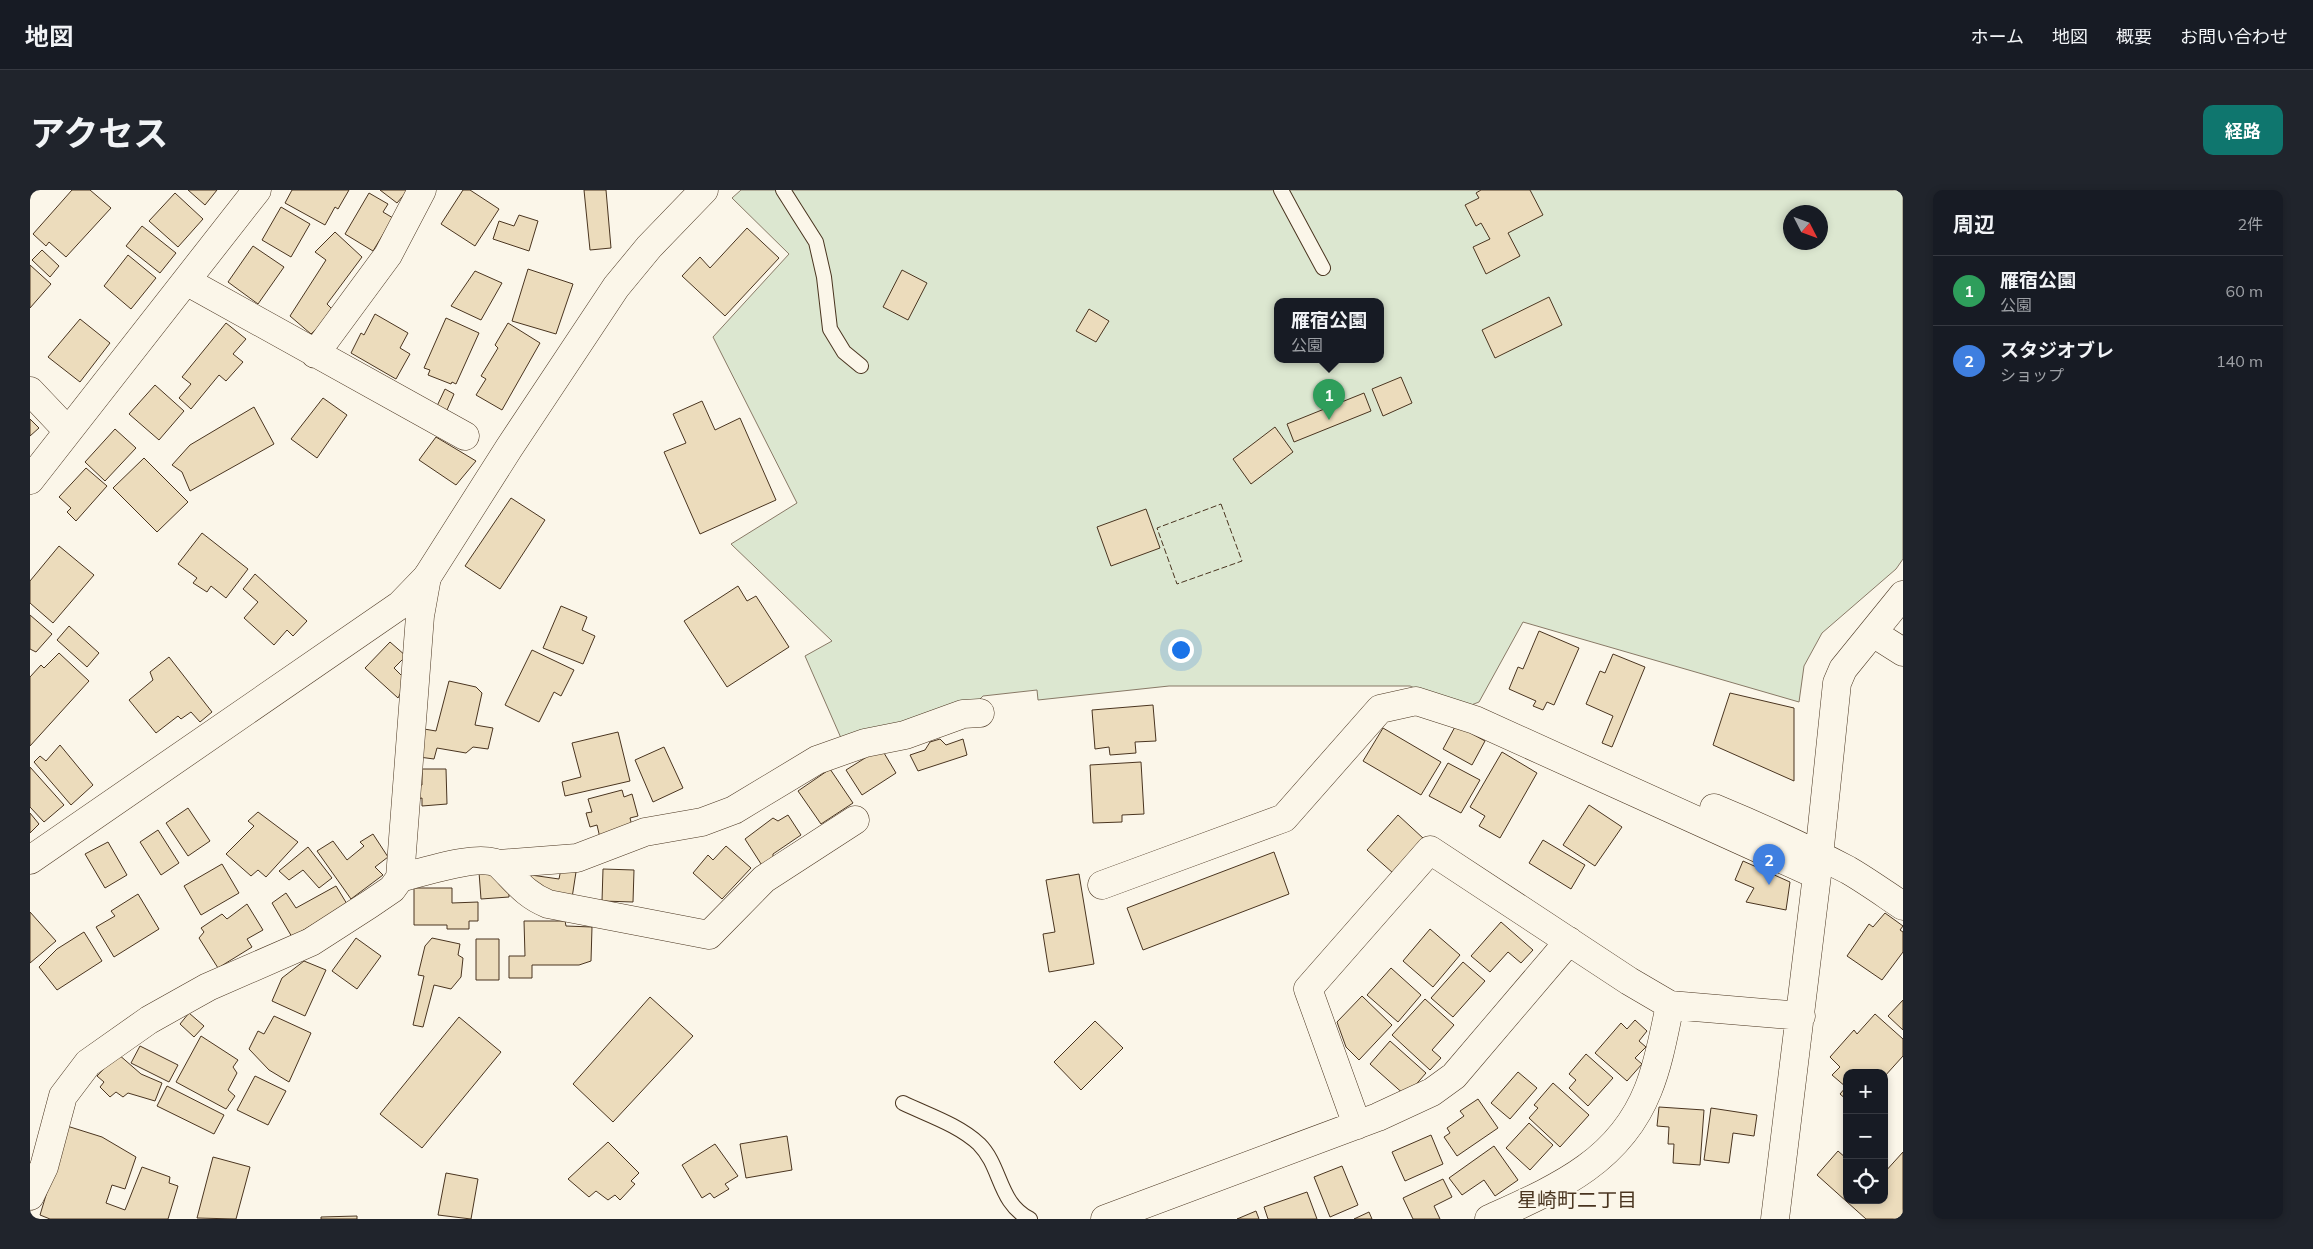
<!DOCTYPE html>
<html lang="ja">
<head>
<meta charset="utf-8">
<style>
	:root { --surface:#171b24; --page:#20242c; --text:#f1f3f6; --muted:#9ea1a6; --line:#363941; --accent:#0f766e }
	body { margin:0; font-family:Mulish,"Noto Sans JP",sans-serif; background:var(--page); color:var(--text) }
	.controls { position:absolute; right:15px; bottom:15px; display:grid; overflow:hidden; border-radius:10px; box-shadow:0 2px 8px #0003 }
	.controls button { width:45px; height:45px; display:grid; place-items:center; padding:0; border:0; border-bottom:1px solid var(--line); background:var(--surface); color:var(--text); font:25px sans-serif }
	.compass { position:absolute; left:1753px; top:15px; width:45px; height:45px; border-radius:50%; background:var(--surface); box-shadow:0 2px 8px #0003; rotate:132deg }
	.you { position:absolute; left:1150px; top:459px; width:18px; height:18px; margin:-12px; border:4px solid #fff; border-radius:50%; background:#1a73e8; box-shadow:0 0 0 8px #1a73e833 }
	.badge { display:grid; place-items:center; width:32px; height:32px; border-radius:50%; background:var(--accent); color:#fff; font-size:16px; font-weight:700 }
	.pin { position:absolute; translate:-50% -41px; filter:drop-shadow(0 1px 2px #0008) }
	.pin::after { content:''; position:absolute; top:26px; width:18px; height:15px; background:inherit; clip-path:polygon(0 0,100% 0,50% 100%) }
	.popup { position:absolute; left:1244px; top:108px; width:110px; height:65px; box-sizing:border-box; display:grid; place-content:center; border-radius:10px; background:var(--surface); filter:drop-shadow(0 1px 4px #0005); font-size:16px; white-space:nowrap; color:var(--muted) }
	.popup b { font-size:19px; color:var(--text) }
	.popup::after { content:''; position:absolute; left:50%; top:100%; margin-left:-10px; border:10px solid transparent; border-top-color:var(--surface) }
	.list { margin:0; padding:0; list-style:none }
	h2 { display:flex; justify-content:space-between; align-items:center; height:65px; margin:0; padding:0 20px; font-size:21px }
	h2 small { font-size:16px; font-weight:400; color:var(--muted) }
	.list li { display:grid; grid-template-columns:32px 1fr auto; gap:15px; align-items:center; box-sizing:border-box; height:70px; padding:0 20px; border-top:1px solid var(--line) }
	.list b { display:block; font-size:19px; white-space:nowrap }
	.list p { margin:0; font-size:16px; white-space:nowrap; color:var(--muted) }
	.list em { font-size:16px; font-style:normal; color:var(--muted) }
	.icon { flex:none; width:28px; height:28px; fill:none; stroke:currentColor; stroke-width:2; stroke-linecap:round; stroke-linejoin:round }
	.map { position:relative; flex:none; width:1873px; height:1029px; overflow:hidden; border-radius:10px }
	header { display:flex; align-items:center; gap:30px; box-sizing:border-box; height:70px; padding:0 25px; background:var(--surface); border-bottom:1px solid var(--line) }
	header strong { font-size:24px }
	nav { display:flex; gap:28px; margin-inline-start:auto; font-size:18px }
	.intro { display:flex; align-items:center; justify-content:space-between; box-sizing:border-box; height:120px; padding:0 30px }
	h1 { margin:0; font-size:35px }
	.button { padding:12px 22px; border-radius:10px; background:var(--accent); color:#fff; font-size:18px; font-weight:700 }
	main { display:flex; gap:30px; padding:0 30px }
	aside { flex:1; background:var(--surface); border-radius:10px; box-shadow:0 2px 8px #0003 }
	.map>svg:first-child { display:block }
	.green { fill:#dce7d0; stroke:#887966; fill-rule:evenodd }
	.building { fill:#ecdcbc; stroke:#4a3520 }
	.lines { fill:none; stroke-linecap:round; stroke-linejoin:round }
	.service-casing { stroke:#4a3520; stroke-width:16 }
	.minor-casing { stroke:#4a3520; stroke-width:29 }
	.tertiary-casing { stroke:#4a3520; stroke-width:29 }
	.service { stroke:#fbf6e9; stroke-width:14 }
	.minor { stroke:#fbf6e9; stroke-width:28 }
	.tertiary { stroke:#fbf6e9; stroke-width:28 }
	.fence { stroke:#4a3520; stroke-width:1; stroke-dasharray:6 2.5; stroke-linecap:butt }
	.labels { text-anchor:middle; stroke-width:4; stroke-linejoin:round; paint-order:stroke }
	.neighbourhood-label { font-size:20px; fill:#4a3520; stroke:#fbf6e9 }
</style>
</head>
<body>
<header>
<strong>地図</strong>
<nav><a>ホーム</a><a>地図</a><a>概要</a><a>お問い合わせ</a></nav>
</header>
<div class="intro"><h1>アクセス</h1><a class="button">経路</a></div>
<main>
<div class="map">
<svg width="1873" height="1029" viewBox="0 0 1873 1029">
	<rect width="100%" height="100%" fill="#fbf6e9"/>
	<path class="green" d="M711 0H1873V369L1866 379 1792 443 1774 476 1769 512 1493 432 1449 512 1431 519 1380 496H1139L1008 510 1007 500 953 506 942 517 811 548 775 466 802 451 701 354 767 313 683 147 759 64 702 8ZM1760 22H1790V52H1760ZM1248 111H1350V169H1248Z"/>
	<path class="building" d="M42 0H60L81 18 36 67 19 52 16 56 3 44Z
		M158 0H187L175 15Z
		M262 0H319L308 19 305 17 295 35 255 13Z
		M350 0H378L367 13Z
		M433 0H440L469 19 445 56 411 34Z
		M554 0H576L581 58 560 60Z
		M1451 0H1500L1513 25 1478 43 1490 66 1456 84 1443 57 1460 49 1451 33 1446 36 1435 15 1449 8 1446 3Z
		M145 3 173 29 148 57 119 31Z
		M339 3 358 14 353 22 363 28 343 61 315 44Z
		M251 17 280 34 261 67 232 50Z
		M489 25 508 31 499 61 463 49 469 31 484 36Z
		M112 36 146 63 130 83 96 56Z
		M717 38 749 68 695 126 652 86 670 67 680 78Z
		M305 42 332 67 297 114 305 122 281 144 260 126 296 70 285 62Z
		M223 56 254 77 228 114 198 92Z
		M12 60 29 76 20 87 2 70Z
		M98 65 126 88 101 119 74 96Z
		M0 75 21 94 0 118Z
		M498 79 543 94 526 144 482 131Z
		M872 80 897 93 878 130 853 117Z
		M445 81 472 93 451 130 421 116Z
		M1519 107 1532 135 1465 168 1452 140Z
		M1059 119 1079 131 1066 152 1046 141Z
		M345 124 378 143 370 158 380 164 366 189 321 163 331 143 334 145Z
		M416 128 449 143 426 194 422 192 421 194 398 185 400 180 394 178Z
		M50 129 80 153 50 192 18 167Z
		M196 133 216 149 203 164 213 172 196 191 189 185 161 219 149 208 161 194 152 187Z
		M478 133 510 153 472 220 446 205 456 189 451 186 468 158 465 155Z
		M1371 187 1382 213 1353 226 1342 199Z
		M125 195 154 221 129 250 99 224Z
		M415 199 424 204 417 220 407 216Z
		M1334 203 1341 221 1264 252 1257 234Z
		M293 208 317 225 287 268 261 249Z
		M672 211 685 240 710 228 746 310 670 344 634 262 656 253 643 224Z
		M224 217 244 254 160 301 152 282 142 275 160 255Z
		M0 229 9 238 0 246Z
		M1245 237 1263 262 1221 294 1203 269Z
		M85 239 106 258 75 291 55 272Z
		M406 247 446 271 426 295 389 270Z
		M114 268 158 312 127 342 83 298Z
		M56 278 77 296 46 331 37 322 41 318 29 307Z
		M481 308 515 330 470 399 435 376Z
		M1116 319 1130 358 1081 376 1067 337Z
		M172 343 218 379 196 408 181 396 177 402 163 393 167 388 148 374Z
		M29 356 64 385 23 433 0 413V391Z
		M225 384 277 431 263 446 257 440 244 455 214 428 228 412 213 399Z
		M708 396 717 411 726 406 759 457 697 497 654 431Z
		M531 416 557 427 552 440 565 446 553 474 513 458Z
		M0 425 22 444 6 462 0 459Z
		M39 436 69 463 57 477 27 450Z
		M1509 441 1549 458 1524 515 1517 512 1513 520 1503 516 1506 511 1479 499 1488 477 1493 479Z
		M360 452 376 466 364 478 377 491 368 508 335 478Z
		M502 460 544 480 531 506 524 502 509 532 475 515Z
		M29 463 59 491 0 556V487L11 475 14 478Z
		M1583 464 1615 477 1582 557 1572 553 1583 526 1556 514 1570 481 1575 483Z
		M139 467 182 522 170 532 161 522 151 529 148 526 126 543 99 510 123 490 120 482Z
		M419 491 446 497 452 503 445 535 463 538 458 559 443 557 436 563 407 558 404 569 389 567 394 539 406 541Z
		M1700 503 1764 518V591L1683 555Z
		M1123 515 1126 551 1105 552 1106 563 1080 565 1079 557 1065 559 1062 520Z
		M1426 535 1455 551 1442 575 1413 559Z
		M1353 538 1411 572 1391 605 1333 571Z
		M588 542 600 591 535 606 532 592 551 587 542 553Z
		M910 549 916 555 933 549 937 565 888 581 880 565 895 560 900 552Z
		M30 555 63 595 41 615 4 572 10 566 16 571Z
		M634 557 653 598 623 612 605 570Z
		M851 558 866 583 832 605 816 580Z
		M1472 562 1507 583 1470 648 1449 636 1455 626 1440 617Z
		M1111 572 1114 624 1092 625V632L1063 633 1060 575Z
		M1418 573 1450 590 1431 623 1399 606Z
		M0 577 34 615 14 632 0 617Z
		M392 579H416L417 614 392 616V608L387 609 386 595H392Z
		M800 579 823 613 791 634 768 601Z
		M592 600 594 607 602 604 608 626 600 628 603 640 570 648 567 635 560 637 556 623 562 622 558 609Z
		M1559 615 1592 637 1565 676 1533 655Z
		M158 618 180 651 158 666 136 633Z
		M228 622 268 652 236 687 228 680 221 686 196 664 224 636 218 631Z
		M0 623 9 634 0 643Z
		M758 625 771 645 743 664V668L733 677 715 649 743 628 748 631Z
		M1368 625 1394 649 1363 683 1337 660Z
		M128 640 149 673 131 685 110 652Z
		M343 644 358 667 345 677 353 685 321 709 287 661 303 651 317 670 334 656 330 652Z
		M1513 650 1555 675 1541 699 1499 673Z
		M78 652 97 685 75 698 55 664Z
		M696 656 721 678 692 709 663 683 678 665 683 670Z
		M278 657 302 688 289 698 273 680 259 690 249 681Z
		M1244 662 1259 704 1113 760 1097 718Z
		M1713 671 1760 692 1756 720 1716 712 1724 698 1705 690Z
		M192 674 209 703 171 725 154 696Z
		M531 679 546 682 542 708 499 702 501 685 529 689Z
		M573 679 604 680 603 712 572 711Z
		M463 680 479 696V707L451 709 449 682Z
		M1049 684 1064 774 1019 782 1013 744 1025 742 1016 690Z
		M306 696 317 714 262 747 242 713 256 703 266 718Z
		M384 698H422V713L448 712V731H439V739H417V735H384Z
		M108 704 129 739 84 767 66 737 85 726 81 721Z
		M217 714 233 740 217 749 222 757 188 778 169 748 174 742 171 738 192 724 197 729Z
		M0 722 26 751 0 773Z
		M1855 723 1873 736 1870 740 1873 742V762L1852 790 1817 766 1839 734 1843 737Z
		M494 731H535L536 736 562 737 561 771 549 775H502V788H479V766H495Z
		M1471 732 1503 760 1491 773 1478 762 1460 782 1441 766Z
		M1400 739 1430 765 1403 797 1373 771Z
		M54 742 72 771 27 800 9 777 27 759Z
		M326 748 351 766 327 799 302 781Z
		M402 748 430 754 428 765 433 768 431 787 421 799 404 795 393 837 383 835 394 786 388 785 395 756Z
		M446 749H469V790H446Z
		M274 771 296 780 275 826 242 811 252 788Z
		M1433 772 1455 791 1423 827 1401 808Z
		M1361 778 1391 805 1368 832 1337 805Z
		M1332 806 1362 835 1329 870 1316 857 1307 832Z
		M620 807 663 846 583 932 543 894Z
		M1395 809 1424 835 1402 860 1411 868 1400 880 1362 845Z
		M1873 810V840L1858 826Z
		M159 823 174 836 164 847 150 834Z
		M1845 824 1873 849V866L1854 887V883H1817V910L1810 904 1816 897 1802 885 1810 877 1800 867 1824 840 1827 844Z
		M244 826 281 843 259 892 239 880 219 859 228 841 234 844Z
		M429 827 471 862 392 958 350 924Z
		M1605 830 1617 841 1609 851 1616 857 1605 868 1612 874 1597 891 1565 863 1591 833 1597 839Z
		M1065 831 1093 858 1051 900 1024 872Z
		M171 846 208 870 203 877 207 883 198 900 205 906 196 919 146 892Z
		M1360 851 1396 883 1376 906 1340 874Z
		M110 856 148 875 139 892 101 873Z
		M88 864 111 884 132 893 125 911 98 903 93 907 86 902 80 907 70 897 74 892 67 886Z
		M1556 864 1583 888 1558 916 1539 898 1546 890 1539 884Z
		M1488 882 1507 898 1480 929 1461 913Z
		M225 886 256 901 238 935 207 920Z
		M1523 893 1559 925 1530 957 1499 928 1508 918 1504 915Z
		M137 896 194 925 184 944 127 916Z
		M1448 909 1468 938 1427 966 1414 947 1420 943 1417 938 1434 926 1430 921Z
		M1629 917 1674 920 1670 975 1643 973 1644 954H1638L1639 937 1627 936Z
		M1681 918 1727 925 1724 946 1703 943 1699 973 1674 970Z
		M1499 933 1523 955 1500 980 1476 958Z
		M37 936 72 947 106 967 95 999 82 995 76 1013 95 1020 112 977 140 987 139 993 148 996 138 1029H20L10 1025Z
		M1401 945 1413 974 1375 991 1362 962Z
		M757 946 762 980 716 988 710 954Z
		M578 952 609 983 601 991 605 994 590 1010 585 1005 578 1010 566 1001 559 1007 538 989Z
		M685 954 708 986 695 994 699 999 684 1008 680 1003 672 1008 652 975Z
		M1464 956 1488 990 1465 1006 1454 990 1432 1005 1419 988Z
		M1808 961 1817 969V1010H1854V983L1873 962V1029H1836L1787 985Z
		M183 967 220 977 206 1029 167 1028Z
		M1312 976 1328 1015 1300 1027 1284 987Z
		M416 983 448 989 441 1029 408 1025Z
		M1413 989 1422 1007 1404 1016 1410 1029H1383L1373 1008Z
		M1277 1002 1287 1029H1238L1234 1017Z
		M1226 1021 1229 1029H1207Z
		M1339 1022 1342 1029H1324Z
		M327 1026V1029H291V1027Z"/>
	<g class="lines">
		<g class="service-casing">
			<path id="service" d="M753 0 786 52 794 87 800 139 814 162 831 176
				M1251 0 1293 78
				M873 913C898 925 929 935 949 954 972 977 968 1013 1000 1029"/>
		</g>
		<g class="minor-casing">
			<path id="minor" d="M156 91 435 246
				M285 164 358 65 392 0
				M0 201 37 240
				M0 290 227 0
				M1843 443 1873 462
				M1684 618C1730 637 1774 657 1818 680 1837 691 1855 704 1873 716
				M469 674 547 668 615 642 672 632 704 620 787 570 835 553 875 545 933 524 950 523
				M370 688C390 683 455 661 471 676 487 692 496 705 518 714L679 745 734 689 825 630
				M1072 695 1254 628 1350 519 1386 511 1445 530 1787 685
				M1327 935 1278 799 1400 660 1599 791 1640 815 1771 826
				M0 1006 14 977 33 906 58 873 119 830 178 797 281 752 340 714 362 699 370 688 390 426 397 387
				M1075 1029 1348 927 1402 902 1424 886 1539 751
				M1459 1029C1525 999 1589 973 1618 900 1629 873 1634 843 1640 815
				M1745 1029 1787 685 1807 493 1813 479 1873 405"/>
		</g>
		<g class="tertiary-casing">
			<path id="tertiary" d="M0 670 370 415 397 387 479 258 586 97 619 57 674 0"/>
		</g>
		<use href="#service" class="service"/>
		<use href="#minor" class="minor"/>
		<use href="#tertiary" class="tertiary"/>
		<path class="fence" d="M1191 314 1212 371 1147 394 1127 338Z"/>
	</g>
	<g class="labels">
		<g class="neighbourhood-label">
			<text x="1547" y="1017">星崎町二丁目</text>
		</g>
	</g>
</svg>
<div class="controls">
<button>+</button>
<button>−</button>
<button><svg class="icon" aria-label="locate" viewBox="0 0 24 24"><circle cx="12" cy="12" r="6"/><path d="M12 2v4M12 18v4M2 12h4M18 12h4"/></svg></button>
</div>
<svg class="compass" viewBox="-18 -18 36 36"><path d="M0-13l5 13h-10z" fill="#e53935"/><path d="M0 13l5-13h-10z" fill="#9ea1a6"/></svg>
<div class="you"></div>
<div class="pin badge" style="left:1299px;top:230px;background:#2e9e5b">1</div>
<div class="popup"><b>雁宿公園</b>公園</div>
<div class="pin badge" style="left:1739px;top:695px;background:#3f7fe0">2</div>
</div>
<aside>
<h2>周辺<small>2件</small></h2>
<ul class="list">
<li><span class="badge" style="background:#2e9e5b">1</span><div><b>雁宿公園</b><p>公園</p></div><em>60 m</em></li>
<li><span class="badge" style="background:#3f7fe0">2</span><div><b>スタジオブレ</b><p>ショップ</p></div><em>140 m</em></li>
</ul>
</aside>
</main>
</body>
</html>
